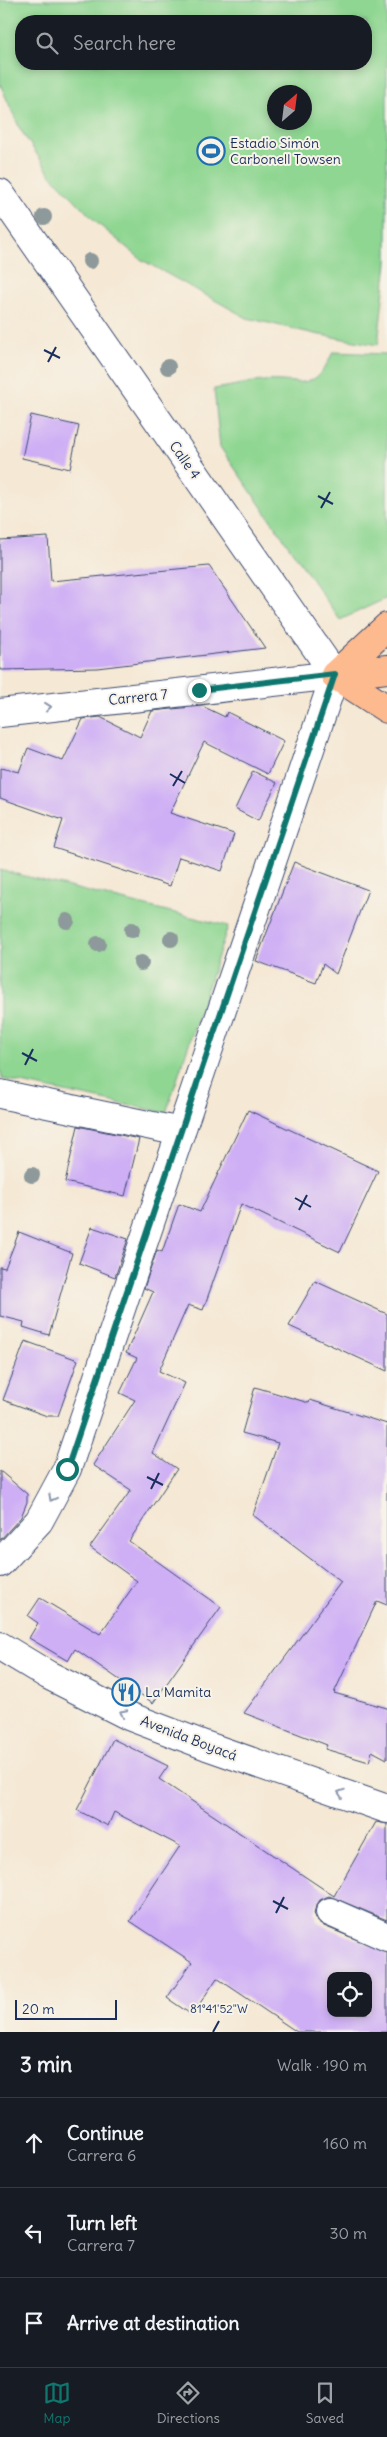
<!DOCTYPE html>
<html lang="en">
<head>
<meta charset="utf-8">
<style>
	:root { --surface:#171b24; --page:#20242c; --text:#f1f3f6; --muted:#9ea1a6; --line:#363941; --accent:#0f766e }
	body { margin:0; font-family:Delius,sans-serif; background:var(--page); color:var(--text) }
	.controls { position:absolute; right:15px; bottom:15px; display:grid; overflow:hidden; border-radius:10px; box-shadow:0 2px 8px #0003 }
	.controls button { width:45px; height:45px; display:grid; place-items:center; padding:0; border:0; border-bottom:1px solid var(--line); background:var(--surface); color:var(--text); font:25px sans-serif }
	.compass { position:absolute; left:267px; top:85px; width:45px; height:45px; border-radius:50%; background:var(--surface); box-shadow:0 2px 8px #0003; rotate:28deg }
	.scale { position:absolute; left:15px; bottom:12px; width:102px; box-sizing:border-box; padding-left:5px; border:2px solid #1b2f5e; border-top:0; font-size:14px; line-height:18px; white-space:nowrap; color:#1b2f5e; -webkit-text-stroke:4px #f7f3e8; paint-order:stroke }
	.stop { position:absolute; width:15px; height:15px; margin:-11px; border:4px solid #0f766e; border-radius:50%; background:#fff }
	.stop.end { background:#0f766e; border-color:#fff; box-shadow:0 1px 5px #0008 }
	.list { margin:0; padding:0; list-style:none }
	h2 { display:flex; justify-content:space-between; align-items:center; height:65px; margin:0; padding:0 20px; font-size:21px }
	h2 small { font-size:16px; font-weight:400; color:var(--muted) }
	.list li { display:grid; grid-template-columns:32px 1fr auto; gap:15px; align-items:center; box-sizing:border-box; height:90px; padding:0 20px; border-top:1px solid var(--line) }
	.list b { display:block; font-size:19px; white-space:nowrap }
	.list p { margin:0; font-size:16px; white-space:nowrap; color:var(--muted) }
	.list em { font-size:16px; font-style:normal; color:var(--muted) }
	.icon { flex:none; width:28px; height:28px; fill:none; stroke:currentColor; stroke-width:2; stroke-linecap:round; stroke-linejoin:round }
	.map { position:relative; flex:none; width:387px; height:2032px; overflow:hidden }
	.search { position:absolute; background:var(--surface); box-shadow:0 2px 8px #0003; left:15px; right:15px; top:15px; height:55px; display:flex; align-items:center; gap:12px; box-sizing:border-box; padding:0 18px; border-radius:20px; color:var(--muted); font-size:19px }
	.sheet { height:335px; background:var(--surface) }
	nav { display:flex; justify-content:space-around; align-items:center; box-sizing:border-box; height:70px; border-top:1px solid var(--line); background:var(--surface); font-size:14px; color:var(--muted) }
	nav a { display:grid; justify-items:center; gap:2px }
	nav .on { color:var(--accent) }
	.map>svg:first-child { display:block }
	.green { fill:#8ed691; stroke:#548278; fill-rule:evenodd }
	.building { fill:#ceaef5; fill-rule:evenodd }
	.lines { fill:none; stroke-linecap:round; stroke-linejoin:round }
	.minor-casing { stroke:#3c4b70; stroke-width:30 }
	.major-casing { stroke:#3c4b70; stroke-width:30 }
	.minor { stroke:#fff; stroke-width:28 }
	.major { stroke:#fcba8e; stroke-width:28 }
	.tree { fill:#8d999a }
	.oneway { stroke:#8d97ae }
	.route { stroke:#0f766e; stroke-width:6 }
	.ticks { fill:none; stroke:#1b2f5e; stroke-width:2 }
	.labels { text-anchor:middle; stroke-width:4; stroke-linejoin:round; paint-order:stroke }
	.poi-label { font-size:14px; fill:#1b2f5e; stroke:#f7f3e8; text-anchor:start }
	.street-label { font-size:14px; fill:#1b2f5e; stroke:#f7f3e8 }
	.ticks-label { font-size:12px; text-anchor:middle; fill:#1b2f5e; stroke:#f7f3e8; stroke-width:4; stroke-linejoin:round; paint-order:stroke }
</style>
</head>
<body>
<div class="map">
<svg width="387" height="2032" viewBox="0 0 387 2032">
	<rect width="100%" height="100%" fill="#f7f3e8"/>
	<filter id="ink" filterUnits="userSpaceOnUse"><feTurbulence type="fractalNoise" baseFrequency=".02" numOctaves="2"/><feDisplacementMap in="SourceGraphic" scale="10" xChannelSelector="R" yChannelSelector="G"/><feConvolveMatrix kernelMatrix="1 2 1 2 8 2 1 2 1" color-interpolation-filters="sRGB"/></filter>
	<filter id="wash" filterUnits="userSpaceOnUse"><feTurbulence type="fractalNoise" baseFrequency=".0096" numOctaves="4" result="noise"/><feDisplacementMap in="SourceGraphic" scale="20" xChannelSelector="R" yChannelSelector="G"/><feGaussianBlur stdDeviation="1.12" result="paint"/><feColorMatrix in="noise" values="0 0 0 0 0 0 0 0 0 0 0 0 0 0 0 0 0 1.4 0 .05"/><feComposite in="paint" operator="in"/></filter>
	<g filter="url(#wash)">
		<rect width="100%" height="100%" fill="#f5e8d4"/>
		<path class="green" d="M0 0H387V261L378 345 315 334 247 318 142 260 97 223 50 174 20 129 0 84ZM21 21H366V64H21ZM274 92H304V122H274Z
			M333 352 387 354V598L340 620 220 447 214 389C230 387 247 382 263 381 301 378 313 396 333 352Z
			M0 870 228 926 166 1113 2 1079 0 1066Z"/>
		<g id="blocks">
			<path class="building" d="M31 415 79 426 70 469 22 458Z
				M48 537 51 581 209 566 265 648 97 668 0 670V540Z
				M202 706 225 717 227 712 284 741 268 774 204 742 170 813 234 834 222 871 179 857 170 886 54 848 63 820 0 798V768L19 772 28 748 63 761 83 719 100 717 140 737 152 711Z
				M253 771 277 783 258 821 235 809Z
				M294 862 368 890 336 974 323 964 316 983 256 961Z
				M248 1110 378 1171 340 1252 241 1204 203 1310 188 1305 159 1371 185 1383 153 1453 177 1469 129 1541 221 1607 153 1703 75 1649 68 1661 29 1638 38 1623 28 1616 40 1598 100 1634 137 1581 90 1547 131 1490 93 1465 135 1400 120 1393 137 1358 126 1353 153 1292 144 1288 157 1250 162 1252 179 1204 200 1212Z
				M78 1126 139 1139 125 1196 65 1182Z
				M92 1227 128 1239 115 1277 79 1263Z
				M19 1232 72 1253 49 1335 23 1327 24 1322 0 1316V1267L5 1268Z
				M315 1281 387 1314V1371L289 1326Z
				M25 1341 78 1360 58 1416H47L3 1400Z
				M255 1387 309 1403 310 1400 387 1424V1605L377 1601 334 1693 387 1708V1759L372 1751 369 1762 325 1749 327 1745 244 1713 341 1582 253 1515 278 1443 242 1433Z
				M0 1471 27 1494V1502L21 1517 0 1540Z
				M113 1739 168 1766 159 1779 334 1896 376 1822 387 1824V1920L329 1896 320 1900 316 1906 314 1913 317 1921 324 1926 387 1952V2032H297L217 1978 192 2015 167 1998 192 1962 130 1921 180 1846 114 1812 108 1826 77 1810ZM331 1976H368V2013H331Z"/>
		</g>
	</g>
	<g filter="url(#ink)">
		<use href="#blocks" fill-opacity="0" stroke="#3c4b70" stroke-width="1"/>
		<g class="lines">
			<g class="minor-casing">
				<path id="minor" d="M0 193 335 675
					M0 713 335 675
					M0 1094 181 1132
					M0 1563 39 1521 67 1469 335 675
					M0 1646 48 1675 131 1717 207 1746 387 1809
					M330 1912 387 1937"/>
			</g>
			<g class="major-casing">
				<path id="major" d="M335 675 387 627
					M335 675 387 709
					M335 675 387 669"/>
			</g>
			<use href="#minor" class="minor"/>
			<use href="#major" class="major"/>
		</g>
		<g class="tree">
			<circle cx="44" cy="217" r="8"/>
			<circle cx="90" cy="261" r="8"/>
			<circle cx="168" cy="367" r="8"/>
			<circle cx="67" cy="921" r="8"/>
			<circle cx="132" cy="930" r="8"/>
			<circle cx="171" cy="939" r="8"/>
			<circle cx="98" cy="944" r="8"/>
			<circle cx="141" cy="963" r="8"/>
			<circle cx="32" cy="1175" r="8"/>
		</g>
		<defs><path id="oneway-chevron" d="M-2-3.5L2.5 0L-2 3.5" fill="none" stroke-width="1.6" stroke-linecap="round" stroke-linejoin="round" transform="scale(1.25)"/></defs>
		<g class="oneway">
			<use href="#oneway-chevron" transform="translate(48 707) rotate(-6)"/>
			<use href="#oneway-chevron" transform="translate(52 1498) rotate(118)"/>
			<use href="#oneway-chevron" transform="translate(123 1713) rotate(-153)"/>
			<use href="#oneway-chevron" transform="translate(341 1793) rotate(-161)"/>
		</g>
	</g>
	<g class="lines" filter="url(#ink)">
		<path class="route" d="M67 1469 335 674 199 690"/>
	</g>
	<path class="ticks" d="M44 350 60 358M48 362 56 347M318 496 333 504M321 508 330 492M170 774 185 783M173 786 182 771M22 1053 37 1061M25 1065 33 1049M295 1198 311 1207M299 1210 307 1195M147 1477 163 1485M151 1489 159 1473M273 1901 288 1909M276 1913 284 1897M213 2032 219 2021"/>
	<defs>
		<g id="stadium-ring" transform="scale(1.4375)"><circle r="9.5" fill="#f7f3e8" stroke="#1f6fb2" stroke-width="1.5"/><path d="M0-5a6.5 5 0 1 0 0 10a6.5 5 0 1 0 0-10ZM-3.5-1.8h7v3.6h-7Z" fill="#1f6fb2"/></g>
		<g id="restaurant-ring" transform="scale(1.4375)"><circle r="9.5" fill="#f7f3e8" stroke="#1f6fb2" stroke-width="1.5"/><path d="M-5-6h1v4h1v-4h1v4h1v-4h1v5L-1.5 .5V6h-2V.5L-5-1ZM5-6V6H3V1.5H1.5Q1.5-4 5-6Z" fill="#1f6fb2"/></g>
	</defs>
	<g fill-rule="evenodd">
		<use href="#stadium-ring" x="211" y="151"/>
		<use href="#restaurant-ring" x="126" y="1692"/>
	</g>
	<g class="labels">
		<g class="poi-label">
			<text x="230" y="148">Estadio Simón<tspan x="230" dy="16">Carbonell Towsen</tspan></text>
			<text x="145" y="1697">La Mamita</text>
		</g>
		<g class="street-label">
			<text transform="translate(185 460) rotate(55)" y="5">Calle 4</text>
			<text transform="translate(138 697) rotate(-6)" y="5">Carrera 7</text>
			<text transform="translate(189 1738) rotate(21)" y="5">Avenida Boyacá</text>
		</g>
	</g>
	<g class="ticks-label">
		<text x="219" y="2013">81°41'52"W</text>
	</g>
</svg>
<div class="controls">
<button><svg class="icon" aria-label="locate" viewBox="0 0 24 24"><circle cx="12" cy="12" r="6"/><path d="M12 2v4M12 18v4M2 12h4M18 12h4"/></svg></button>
</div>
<svg class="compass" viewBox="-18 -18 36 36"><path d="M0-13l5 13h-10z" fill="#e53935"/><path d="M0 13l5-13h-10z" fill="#9ea1a6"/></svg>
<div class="scale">20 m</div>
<div class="stop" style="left:67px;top:1469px"></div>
<div class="stop end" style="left:199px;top:690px"></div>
<div class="search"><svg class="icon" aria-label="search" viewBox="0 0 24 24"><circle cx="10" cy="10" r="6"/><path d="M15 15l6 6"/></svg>Search here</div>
</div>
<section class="sheet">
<h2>3 min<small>Walk · 190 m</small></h2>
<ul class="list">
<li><svg class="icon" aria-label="ahead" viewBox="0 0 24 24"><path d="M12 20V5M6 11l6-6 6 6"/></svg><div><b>Continue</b><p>Carrera 6</p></div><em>160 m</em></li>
<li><svg class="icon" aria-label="left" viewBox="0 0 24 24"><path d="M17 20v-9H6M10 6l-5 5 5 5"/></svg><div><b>Turn left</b><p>Carrera 7</p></div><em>30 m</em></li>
<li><svg class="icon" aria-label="arrive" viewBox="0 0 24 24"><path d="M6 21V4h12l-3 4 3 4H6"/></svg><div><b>Arrive at destination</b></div></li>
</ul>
</section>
<nav>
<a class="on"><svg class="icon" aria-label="map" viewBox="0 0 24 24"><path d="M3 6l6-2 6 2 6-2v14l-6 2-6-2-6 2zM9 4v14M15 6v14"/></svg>Map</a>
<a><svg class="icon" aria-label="directions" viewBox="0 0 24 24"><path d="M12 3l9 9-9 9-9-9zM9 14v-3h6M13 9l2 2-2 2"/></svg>Directions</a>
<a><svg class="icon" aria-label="saved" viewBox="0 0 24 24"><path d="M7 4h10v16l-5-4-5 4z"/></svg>Saved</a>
</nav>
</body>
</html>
